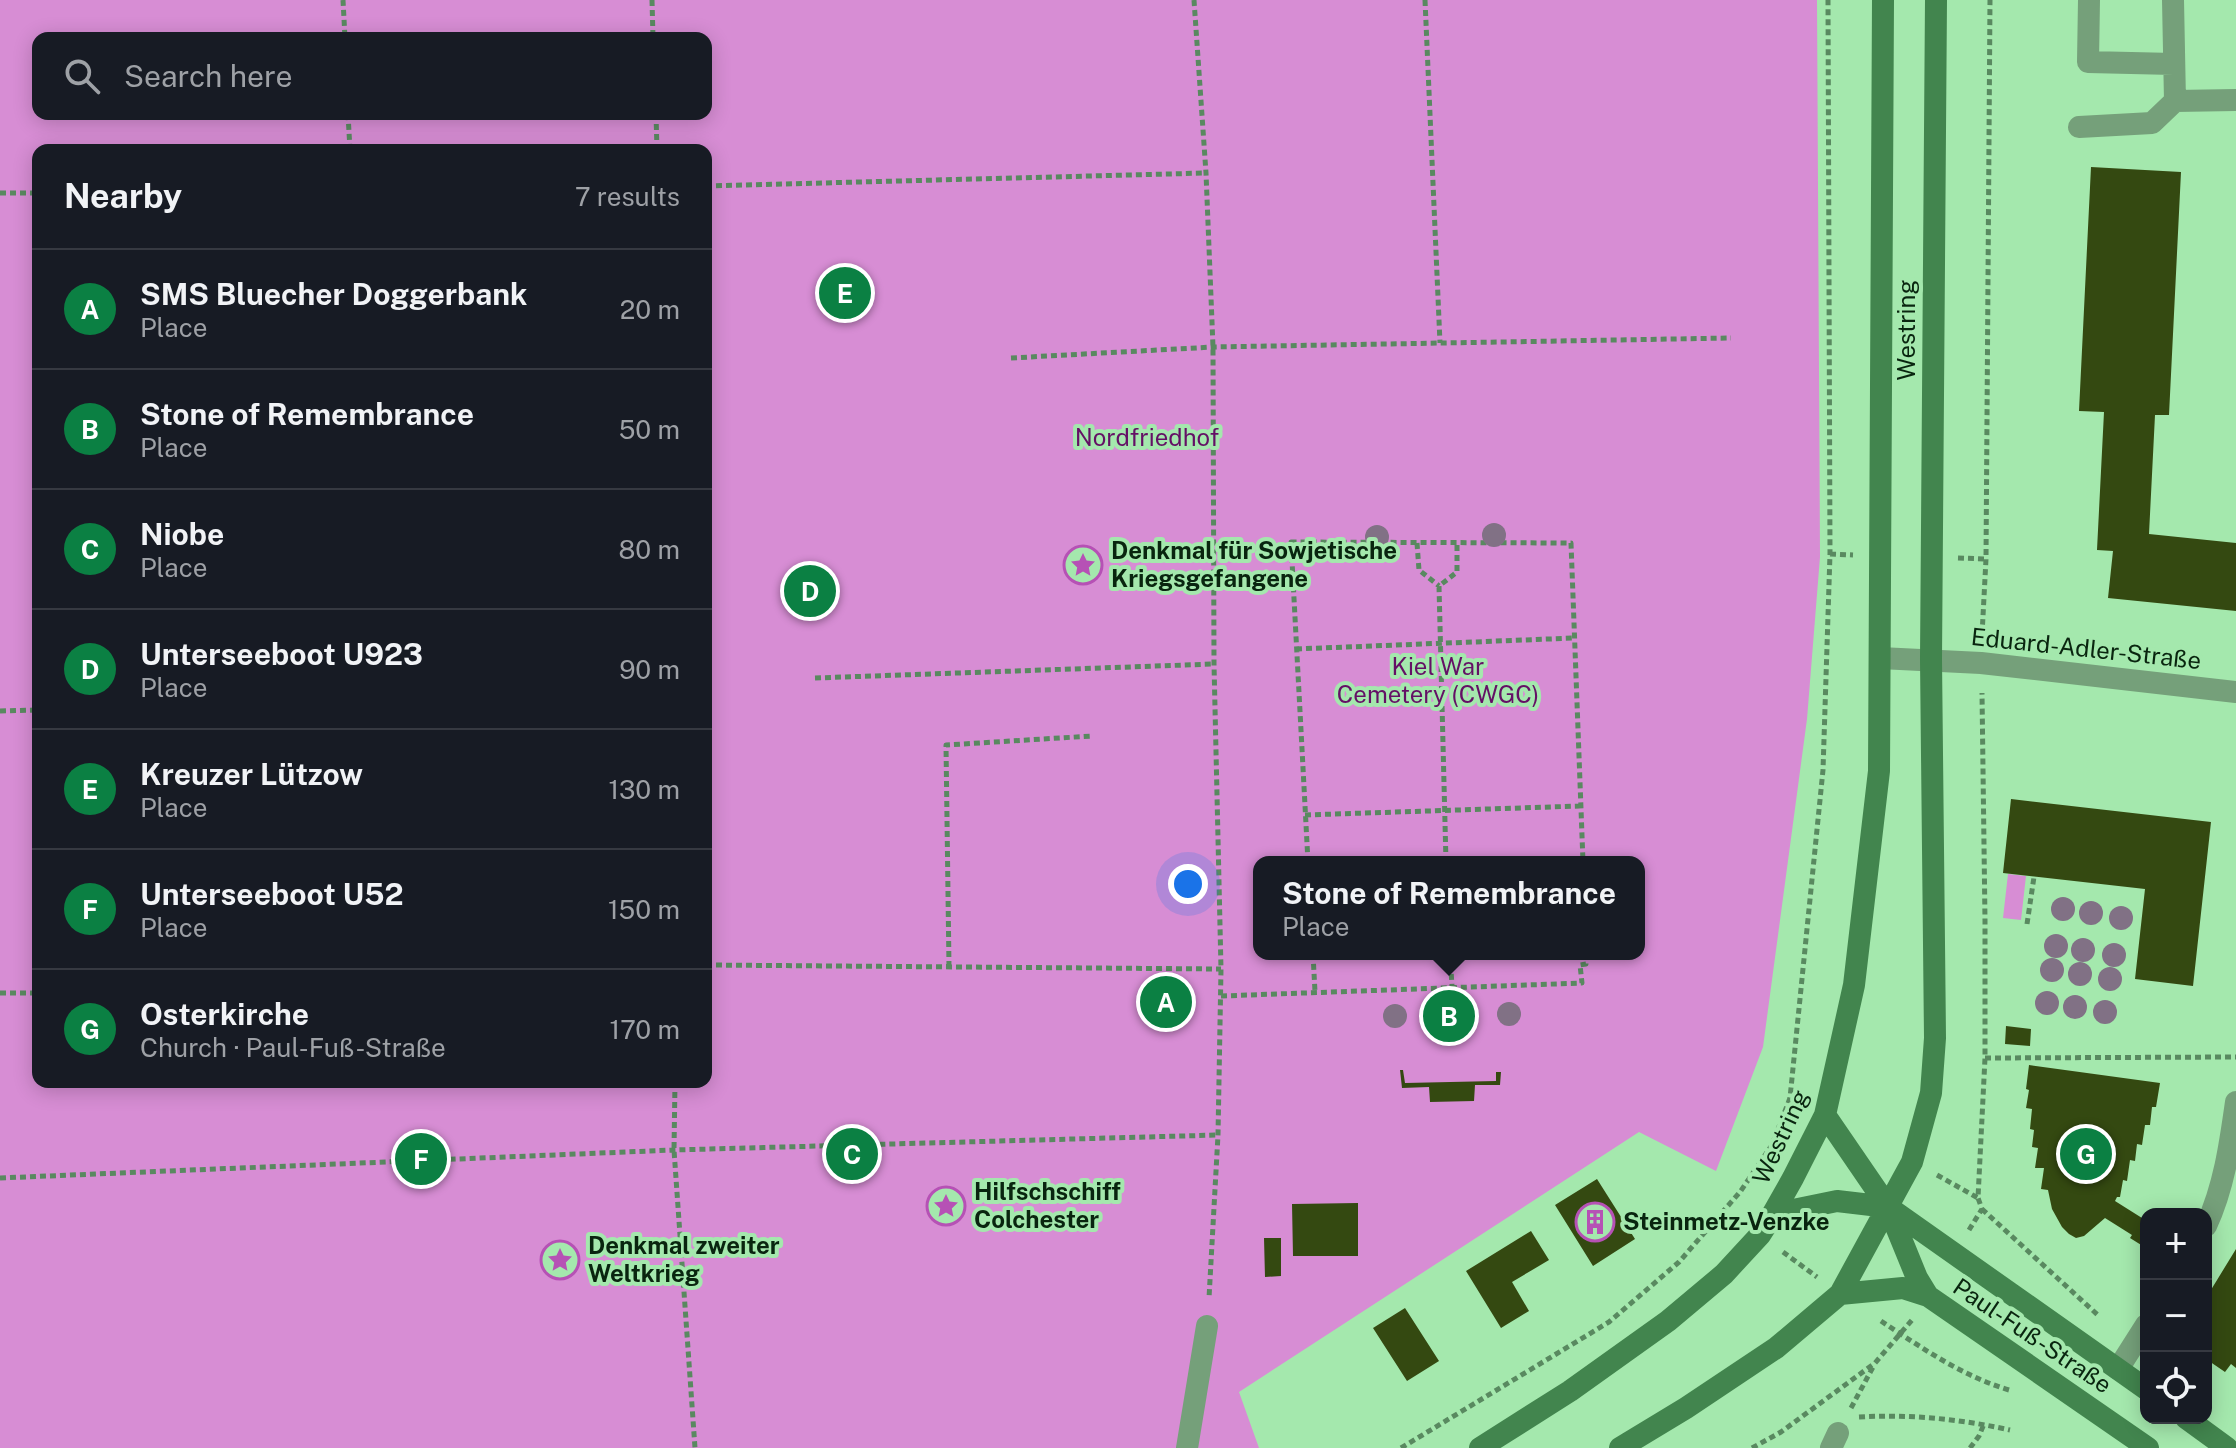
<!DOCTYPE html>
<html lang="en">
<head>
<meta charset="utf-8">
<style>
	:root { --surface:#171b24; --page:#20242c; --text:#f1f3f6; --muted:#9ea1a6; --line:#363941; --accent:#0b8043 }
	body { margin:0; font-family:"Public Sans",sans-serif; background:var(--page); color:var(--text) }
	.controls { position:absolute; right:24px; bottom:24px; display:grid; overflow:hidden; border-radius:16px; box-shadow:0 4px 20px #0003 }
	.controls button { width:72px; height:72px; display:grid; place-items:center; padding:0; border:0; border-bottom:2px solid var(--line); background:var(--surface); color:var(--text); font:40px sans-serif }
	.you { position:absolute; left:1188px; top:884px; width:28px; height:28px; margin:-20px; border:6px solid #fff; border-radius:50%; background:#1a73e8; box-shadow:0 0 0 12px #1a73e833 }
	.badge { display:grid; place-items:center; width:52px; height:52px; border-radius:50%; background:var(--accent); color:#fff; font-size:26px; font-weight:700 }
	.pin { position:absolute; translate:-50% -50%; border:4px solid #fff; box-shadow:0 2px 8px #0006 }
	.popup { position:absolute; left:1253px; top:856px; width:392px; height:104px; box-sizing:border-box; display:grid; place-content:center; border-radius:16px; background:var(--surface); filter:drop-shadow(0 2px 6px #0005); font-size:26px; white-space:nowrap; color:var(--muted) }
	.popup b { font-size:30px; color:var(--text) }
	.popup::after { content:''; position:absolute; left:50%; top:100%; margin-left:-16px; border:16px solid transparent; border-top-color:var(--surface) }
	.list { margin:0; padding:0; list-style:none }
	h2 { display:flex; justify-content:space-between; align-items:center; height:104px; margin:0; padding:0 32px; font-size:34px }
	h2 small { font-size:26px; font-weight:400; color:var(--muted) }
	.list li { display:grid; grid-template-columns:52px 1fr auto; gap:24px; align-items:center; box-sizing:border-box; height:120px; padding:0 32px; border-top:2px solid var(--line) }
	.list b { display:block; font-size:30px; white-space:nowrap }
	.list p { margin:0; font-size:26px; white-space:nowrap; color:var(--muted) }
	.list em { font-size:26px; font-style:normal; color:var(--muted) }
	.icon { flex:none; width:44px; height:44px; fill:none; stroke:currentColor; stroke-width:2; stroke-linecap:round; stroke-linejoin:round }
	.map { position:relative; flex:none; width:2236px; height:1448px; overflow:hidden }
	.search { position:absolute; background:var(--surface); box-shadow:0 4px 20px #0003; left:32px; top:32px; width:680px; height:88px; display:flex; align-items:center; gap:20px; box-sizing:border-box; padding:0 28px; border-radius:16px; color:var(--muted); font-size:30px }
	.panel { position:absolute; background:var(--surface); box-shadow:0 4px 20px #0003; left:32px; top:144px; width:680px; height:944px; border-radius:16px }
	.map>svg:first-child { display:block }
	.green { fill:#d78dd4; fill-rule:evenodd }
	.building { fill:#344911 }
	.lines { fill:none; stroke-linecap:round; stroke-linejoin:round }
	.path { stroke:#598960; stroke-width:5; stroke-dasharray:6 4; stroke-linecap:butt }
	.service { stroke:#75a07a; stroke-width:22 }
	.minor { stroke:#75a07a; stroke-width:22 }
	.secondary { stroke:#42854e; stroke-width:22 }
	.tree { fill:#817185 }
	.labels { text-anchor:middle; stroke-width:8; stroke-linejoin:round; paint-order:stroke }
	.street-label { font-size:24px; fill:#09250f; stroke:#a4e8ad }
	.park-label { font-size:24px; fill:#641065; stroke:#a4e8ad }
	.poi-label { font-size:24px; font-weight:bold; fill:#09250f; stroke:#a4e8ad; text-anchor:start }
</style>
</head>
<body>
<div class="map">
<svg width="2236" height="1448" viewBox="0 0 2236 1448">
	<rect width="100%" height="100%" fill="#a4e8ad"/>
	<path class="green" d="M0 0H1817L1820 557 1807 719 1763 1047 1716 1171 1639 1132 1239 1392 1259 1448H0ZM38 38H706V114H38ZM38 150H706V1082H38ZM1259 862H1639V954H1259Z
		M2008 874 2026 876 2021 920 2003 918Z"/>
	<path class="building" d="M2091 167 2181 172 2169 415H2155L2149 534 2236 543V611L2108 598 2113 551 2097 550 2104 412 2079 411Z
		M2011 799 2211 822 2193 986 2135 979 2145 889 2003 873Z
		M2006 1026 2031 1029 2030 1046 2005 1044Z
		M2029 1065 2160 1083 2156 1107H2152L2150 1125H2145L2142 1145 2137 1144 2135 1161 2130 1160 2127 1181 2123 1180 2120 1197H2117L2115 1201 2142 1218 2146 1212V1248L2130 1238 2132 1235 2105 1218 2084 1236 2076 1238 2069 1234 2062 1227 2052 1209 2048 1190 2041 1189 2044 1168H2035L2038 1148 2032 1147 2034 1130 2030 1129 2032 1109 2026 1108 2029 1090 2026 1089Z
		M1400 1070H1403L1405 1083 1496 1081V1072H1501L1500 1085H1475L1474 1101 1430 1102 1429 1087 1402 1088Z
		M1597 1179 1635 1239 1593 1266 1555 1205Z
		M1358 1203V1256H1293L1292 1204Z
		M1531 1231 1549 1260 1512 1282 1529 1311 1501 1328 1466 1271Z
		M1264 1238H1281V1276L1265 1277Z
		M2236 1249V1368L2231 1364 2225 1372 2206 1359V1298Z
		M1405 1308 1439 1361 1407 1381 1373 1328Z"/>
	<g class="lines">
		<path class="path" d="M343 0 345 38
			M652 0 653 38
			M1194 0 1206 173 1213 347 1214 664 1221 969 1218 1135 1209 1298
			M1425 0 1440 343
			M348 114 350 150
			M656 114 657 150
			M706 186 1206 173
			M0 193H38
			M1011 358 1213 347 1731 338
			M1417 543 1419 570 1439 586
			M1830 554 1853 555
			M1958 558 1986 559
			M1982 635 1986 559 1990 0
			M1296 649 1574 638
			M815 678 1214 664
			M0 711 38 710
			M1305 815 1580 806
			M1308 862 1291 542 1571 543 1583 862
			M1446 862 1439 586 1457 572V543
			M2027 924 2034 877
			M1313 954 1315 992
			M1450 954 1452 986
			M706 965 1221 969
			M949 967 946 745 1092 736
			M0 993H38
			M1221 996 1582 983 1580 965 1586 964V954
			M1985 1058 2236 1057
			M675 1082 674 1150 695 1448
			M1937 1175 1978 1198
			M0 1178 674 1150 1218 1135
			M1982 1209 2100 1317
			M1969 1230 1982 1209 1978 1198 1985 1058V921L1982 693
			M1783 1252 1817 1277
			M1881 1321C1922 1348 1962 1376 2009 1390
			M1851 1408 1873 1367
			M1859 1417C1910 1414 1960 1419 2010 1430
			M1401 1448 1609 1322 1679 1262 1740 1192 1772 1145 1790 1098 1823 770 1830 554 1828 0
			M1752 1448 1781 1432 1875 1363 1912 1320
			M1970 1448 1979 1436 1984 1424"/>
		<path class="service" d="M2089 0 2088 62 2174 64
			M2173 0 2175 101
			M2079 127 2152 123 2175 101 2236 100
			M1187 1448 1207 1326
			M1831 1448 1838 1433"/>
		<path class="minor" d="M1880 658 1981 663 2236 692
			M2206 1226C2224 1187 2230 1145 2236 1102
			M2118 1369 2146 1325"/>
		<path class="secondary" d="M1825 1115 1888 1207 1917 1278 1928 1296 2148 1448
			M1767 1224 1798 1209 1837 1201 1888 1207 2146 1389
			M1840 1294 1903 1288 1928 1296
			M2186 1418 2227 1448
			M1480 1448 1570 1391 1668 1321 1724 1274 1760 1235 1767 1224 1793 1178 1825 1115 1854 985 1879 771 1883 0
			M1620 1448 1686 1408 1776 1348 1840 1294 1912 1162 1931 1093 1935 1038 1931 659 1936 0"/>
	</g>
	<g class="tree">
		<circle cx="1494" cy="535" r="12"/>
		<circle cx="1377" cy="537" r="12"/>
		<circle cx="2063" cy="909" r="12"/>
		<circle cx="2091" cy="913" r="12"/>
		<circle cx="2121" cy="918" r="12"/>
		<circle cx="2056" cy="946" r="12"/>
		<circle cx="2083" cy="950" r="12"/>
		<circle cx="2114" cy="955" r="12"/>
		<circle cx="2052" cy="970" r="12"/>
		<circle cx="2080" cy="974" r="12"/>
		<circle cx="2110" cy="979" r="12"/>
		<circle cx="2047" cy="1003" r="12"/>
		<circle cx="2075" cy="1007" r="12"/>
		<circle cx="2105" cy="1012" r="12"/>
		<circle cx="1509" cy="1014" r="12"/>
		<circle cx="1395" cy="1016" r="12"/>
	</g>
	<defs>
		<g id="sight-ring" transform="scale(2)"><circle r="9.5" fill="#a4e8ad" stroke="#b651b5" stroke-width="1.5"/><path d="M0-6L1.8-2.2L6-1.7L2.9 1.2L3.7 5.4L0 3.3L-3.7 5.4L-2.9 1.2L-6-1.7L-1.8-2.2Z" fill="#b651b5"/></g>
		<g id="building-ring" transform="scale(2)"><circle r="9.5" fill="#a4e8ad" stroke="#b651b5" stroke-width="1.5"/><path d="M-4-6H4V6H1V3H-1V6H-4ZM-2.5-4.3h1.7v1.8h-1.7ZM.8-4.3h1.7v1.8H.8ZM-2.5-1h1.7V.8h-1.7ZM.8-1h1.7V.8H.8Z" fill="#b651b5"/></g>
	</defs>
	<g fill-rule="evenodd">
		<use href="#sight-ring" x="1083" y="565"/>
		<use href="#sight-ring" x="946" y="1206"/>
		<use href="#building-ring" x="1595" y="1222"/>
		<use href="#sight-ring" x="560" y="1260"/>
	</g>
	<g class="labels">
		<g class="street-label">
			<text transform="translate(1907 330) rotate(-90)" y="8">Westring</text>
			<text transform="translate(2086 649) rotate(6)" y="8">Eduard-Adler-Straße</text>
			<text transform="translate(1781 1137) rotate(-65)" y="8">Westring</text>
			<text transform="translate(2032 1336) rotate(34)" y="8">Paul-Fuß-Straße</text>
		</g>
		<g class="park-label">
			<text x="1147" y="446">Nordfriedhof</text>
			<text x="1438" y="675">Kiel War<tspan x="1438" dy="28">Cemetery (CWGC)</tspan></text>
		</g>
		<g class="poi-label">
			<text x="1111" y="559">Denkmal für Sowjetische<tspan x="1111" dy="28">Kriegsgefangene</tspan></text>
			<text x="974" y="1200">Hilfschschiff<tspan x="974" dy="28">Colchester</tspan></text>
			<text x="1623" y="1230">Steinmetz-Venzke</text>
			<text x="588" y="1254">Denkmal zweiter<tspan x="588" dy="28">Weltkrieg</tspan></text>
		</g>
	</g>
</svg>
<div class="controls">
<button>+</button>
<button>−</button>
<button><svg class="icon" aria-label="locate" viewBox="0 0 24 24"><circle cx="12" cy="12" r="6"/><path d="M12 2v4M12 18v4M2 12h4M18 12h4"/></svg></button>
</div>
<div class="you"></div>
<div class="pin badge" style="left:1166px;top:1002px">A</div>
<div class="pin badge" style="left:1449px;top:1016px">B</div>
<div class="popup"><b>Stone of Remembrance</b>Place</div>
<div class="pin badge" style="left:852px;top:1154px">C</div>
<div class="pin badge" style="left:810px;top:591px">D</div>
<div class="pin badge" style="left:845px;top:293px">E</div>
<div class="pin badge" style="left:421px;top:1159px">F</div>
<div class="pin badge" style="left:2086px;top:1154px">G</div>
<div class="search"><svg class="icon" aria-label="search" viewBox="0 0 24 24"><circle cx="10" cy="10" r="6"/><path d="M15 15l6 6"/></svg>Search here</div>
<section class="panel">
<h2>Nearby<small>7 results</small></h2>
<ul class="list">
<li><span class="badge">A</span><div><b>SMS Bluecher Doggerbank</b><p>Place</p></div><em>20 m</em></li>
<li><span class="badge">B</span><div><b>Stone of Remembrance</b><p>Place</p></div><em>50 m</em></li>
<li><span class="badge">C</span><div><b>Niobe</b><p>Place</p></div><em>80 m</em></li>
<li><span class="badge">D</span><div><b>Unterseeboot U923</b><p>Place</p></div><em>90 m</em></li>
<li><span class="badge">E</span><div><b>Kreuzer Lützow</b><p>Place</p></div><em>130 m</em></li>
<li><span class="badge">F</span><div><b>Unterseeboot U52</b><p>Place</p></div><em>150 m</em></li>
<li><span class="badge">G</span><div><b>Osterkirche</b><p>Church · Paul-Fuß-Straße</p></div><em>170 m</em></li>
</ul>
</section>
</div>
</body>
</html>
